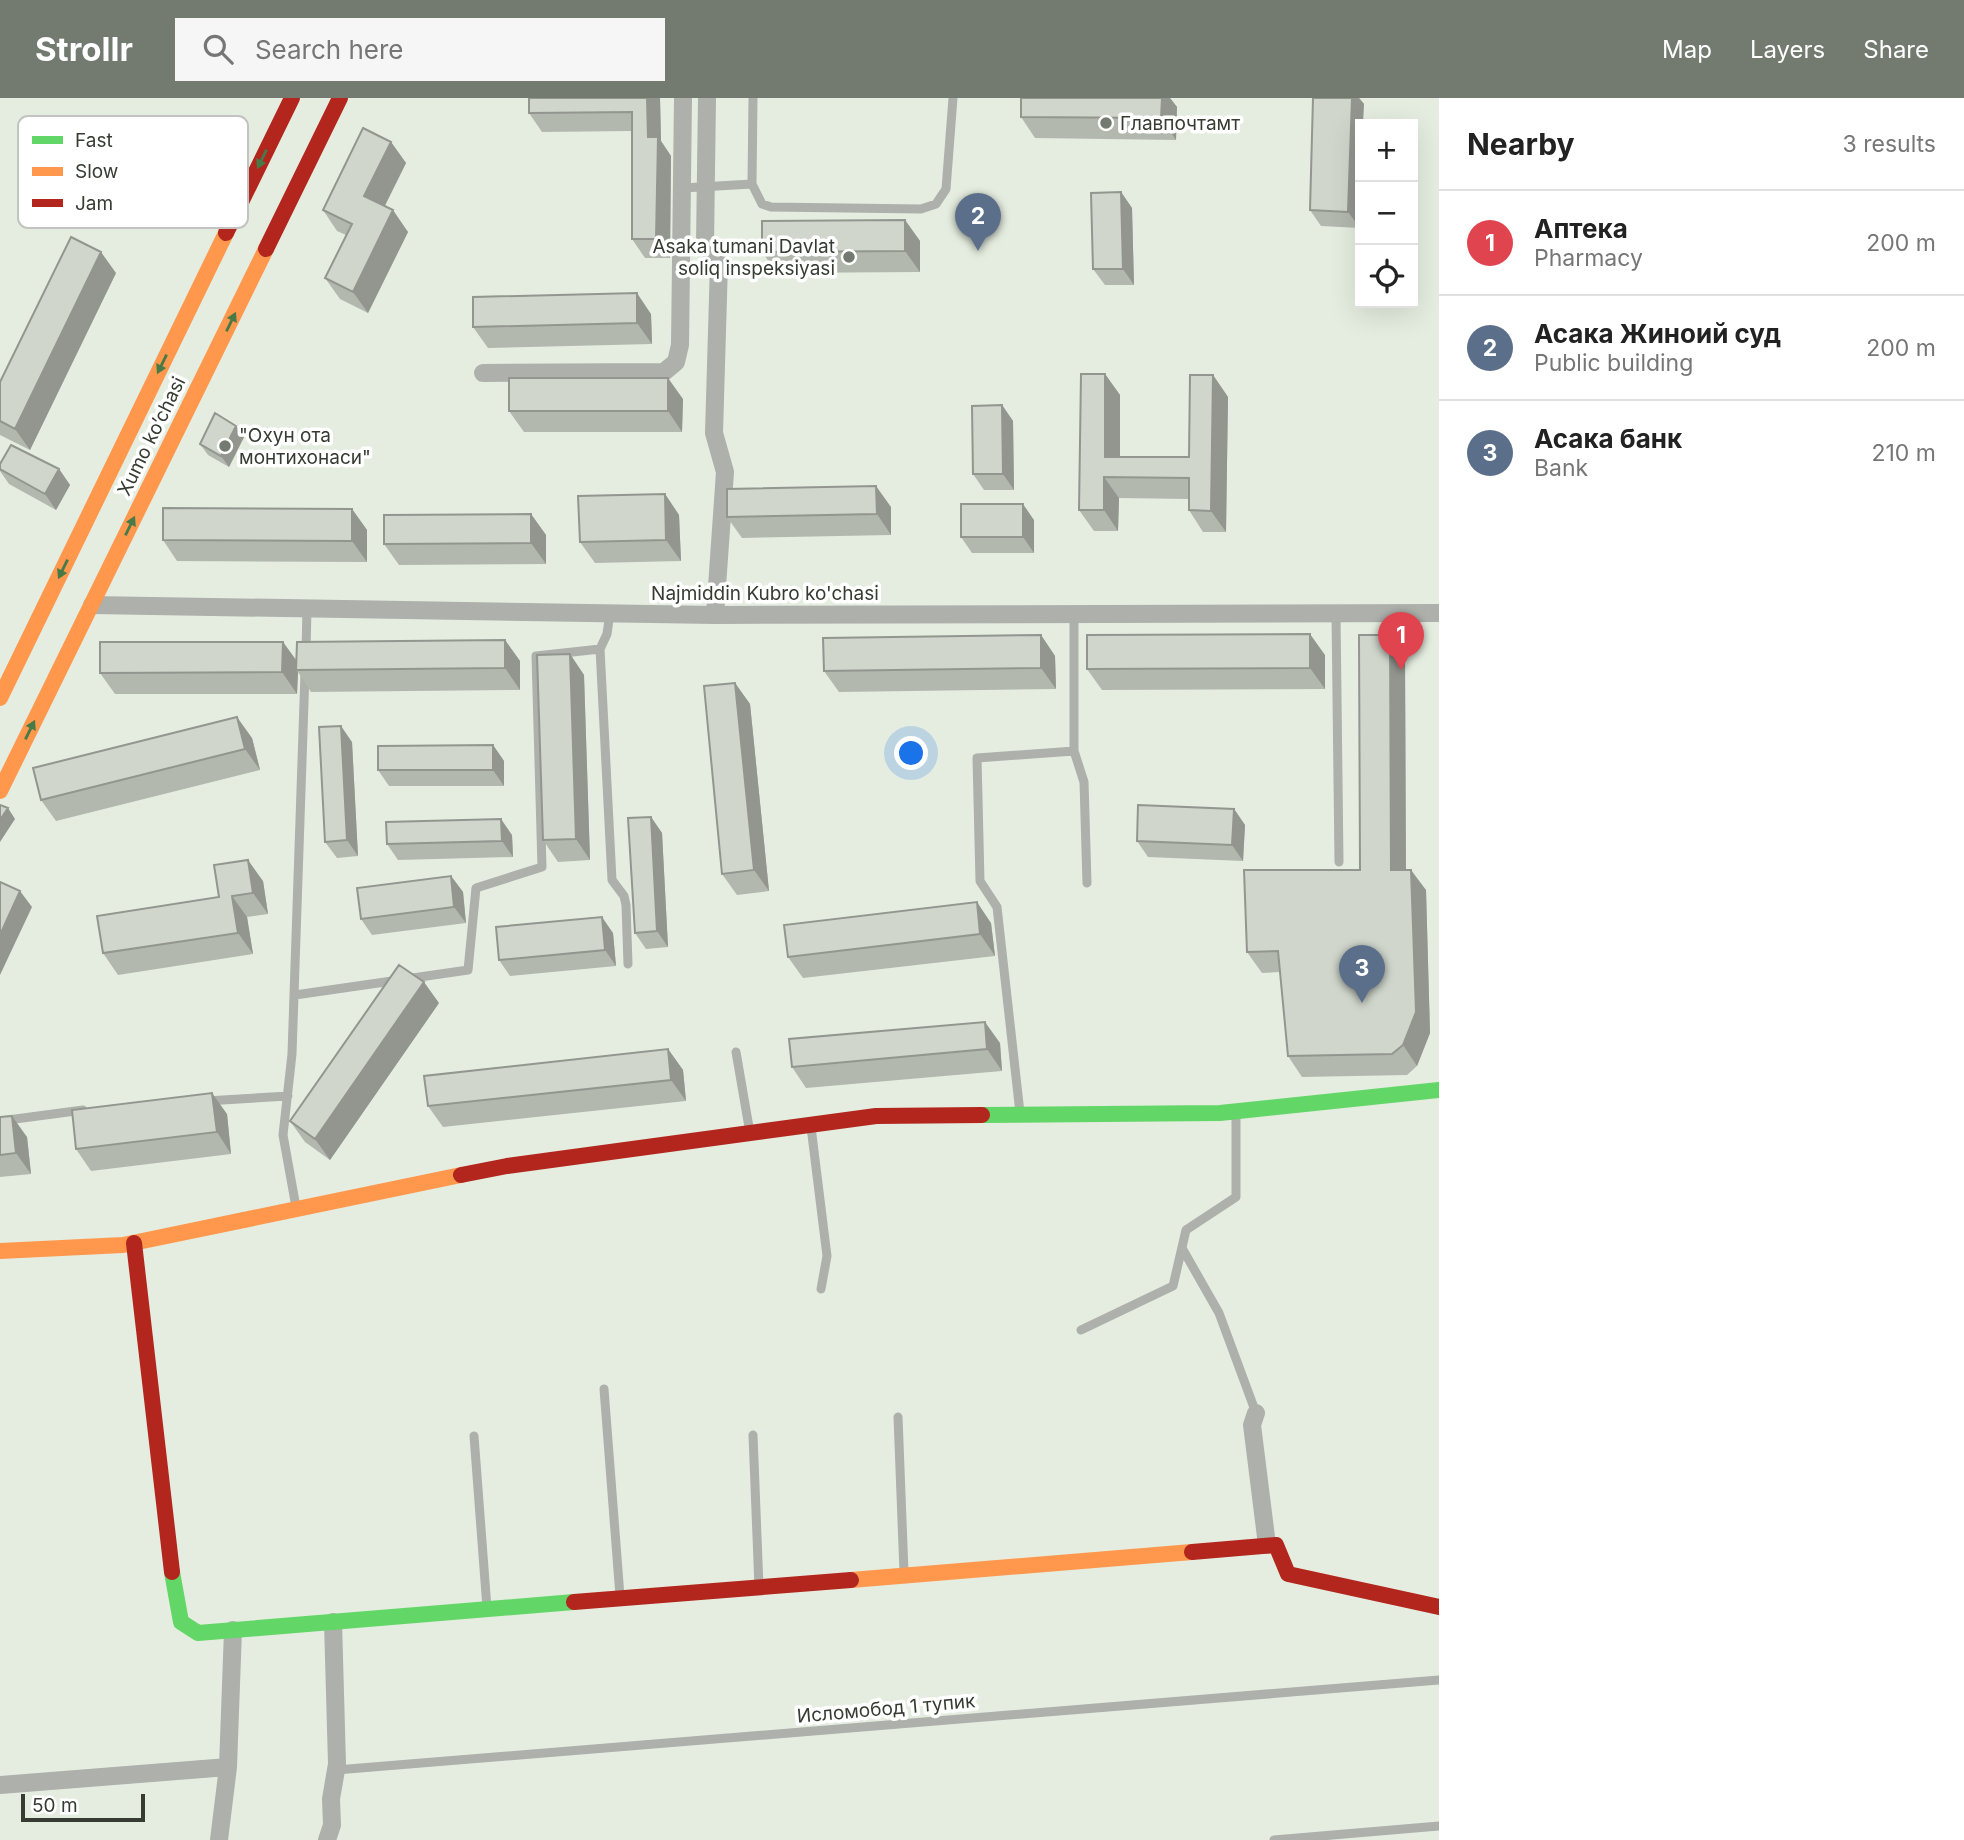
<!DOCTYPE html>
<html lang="en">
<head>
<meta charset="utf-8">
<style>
	:root { --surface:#fff; --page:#f6f6f6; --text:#222; --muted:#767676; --line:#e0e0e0; --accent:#737a6f }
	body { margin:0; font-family:Inter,sans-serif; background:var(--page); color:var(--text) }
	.controls { position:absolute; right:21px; top:21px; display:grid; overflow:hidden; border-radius:0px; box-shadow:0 7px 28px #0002 }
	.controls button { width:63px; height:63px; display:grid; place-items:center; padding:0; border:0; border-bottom:2px solid var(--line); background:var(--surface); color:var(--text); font:35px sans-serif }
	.scale { position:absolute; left:21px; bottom:18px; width:124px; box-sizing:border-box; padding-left:7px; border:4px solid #363c32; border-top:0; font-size:19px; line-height:24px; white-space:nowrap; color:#363c32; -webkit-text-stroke:5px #fff; paint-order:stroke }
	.you { position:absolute; left:912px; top:656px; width:24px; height:24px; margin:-18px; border:5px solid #fff; border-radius:50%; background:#1a73e8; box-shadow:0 0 0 10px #1a73e833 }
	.badge { display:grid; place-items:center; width:46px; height:46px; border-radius:50%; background:var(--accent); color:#fff; font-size:23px; font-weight:700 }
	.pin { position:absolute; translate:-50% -58px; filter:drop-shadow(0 2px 4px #0008) }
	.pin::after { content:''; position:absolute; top:37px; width:24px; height:21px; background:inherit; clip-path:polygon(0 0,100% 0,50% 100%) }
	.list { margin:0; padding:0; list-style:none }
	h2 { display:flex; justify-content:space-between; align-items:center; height:91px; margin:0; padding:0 28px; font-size:30px }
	h2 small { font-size:23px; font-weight:400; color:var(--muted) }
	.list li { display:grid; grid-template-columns:46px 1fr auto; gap:21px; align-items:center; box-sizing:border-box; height:105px; padding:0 28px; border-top:2px solid var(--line) }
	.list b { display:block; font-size:26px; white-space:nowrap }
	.list p { margin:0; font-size:23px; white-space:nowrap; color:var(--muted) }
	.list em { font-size:23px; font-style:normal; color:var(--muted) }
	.icon { flex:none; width:38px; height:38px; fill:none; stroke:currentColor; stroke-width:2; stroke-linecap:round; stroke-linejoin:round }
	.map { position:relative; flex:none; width:1439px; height:1742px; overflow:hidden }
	header { display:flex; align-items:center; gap:42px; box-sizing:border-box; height:98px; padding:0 35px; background:var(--accent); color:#fff }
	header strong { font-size:33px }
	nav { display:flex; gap:38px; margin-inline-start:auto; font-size:24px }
	.search { width:490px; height:63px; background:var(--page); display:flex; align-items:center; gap:18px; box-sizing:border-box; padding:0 24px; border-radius:0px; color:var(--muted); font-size:26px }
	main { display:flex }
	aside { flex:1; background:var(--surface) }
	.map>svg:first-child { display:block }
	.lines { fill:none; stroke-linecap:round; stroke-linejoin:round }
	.lane { stroke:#adb0ab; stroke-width:9 }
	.street { stroke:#adb0ab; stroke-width:18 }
	.fast { stroke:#63d668; stroke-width:16 }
	.slow { stroke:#ff974d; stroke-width:16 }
	.jam { stroke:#b3261e; stroke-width:16 }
	.wall { fill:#b3b8af }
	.shaded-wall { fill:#92968f }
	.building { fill:#d0d6cc; stroke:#92968f; stroke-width:2 }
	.oneway { fill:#487a48 }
	.poi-dot { fill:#737a6f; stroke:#fff; stroke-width:2.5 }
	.labels { text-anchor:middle; stroke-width:7; stroke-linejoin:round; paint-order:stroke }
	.poi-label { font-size:19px; fill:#363c32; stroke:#fff; text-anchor:start }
	.street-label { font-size:19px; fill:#363c32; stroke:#fff }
	.key { fill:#fff; stroke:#c3c4c2; stroke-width:2 }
	.key-label { font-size:19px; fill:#363c32 }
</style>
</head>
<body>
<header>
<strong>Strollr</strong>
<div class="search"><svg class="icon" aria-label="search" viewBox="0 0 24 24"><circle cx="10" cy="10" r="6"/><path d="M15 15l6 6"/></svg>Search here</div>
<nav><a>Map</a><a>Layers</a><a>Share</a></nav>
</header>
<main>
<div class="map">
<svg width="1439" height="1742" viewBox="0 0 1439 1742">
	<rect width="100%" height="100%" fill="#e5ede0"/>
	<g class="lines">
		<path class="lane" d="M753 0 752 86 762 106 771 109 921 111 936 106 946 91 953 0
			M683 90 752 86
			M1336 516 1339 764
			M600 551 612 782 624 798 626 807 628 866
			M306 554 307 510
			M1074 653 1084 684 1087 785
			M295 897 468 872 476 790 542 769 536 558 600 551 607 536 610 515
			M736 954 750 1035
			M206 1003 288 998
			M1020 1015 997 809 980 783 977 660 1074 653V516
			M0 1023 83 1012
			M811 1029 827 1158 821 1191
			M296 1109 283 1037 292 956 305 575
			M1182 1150 1219 1215 1256 1315
			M1081 1232 1173 1188 1186 1132 1236 1099V1015
			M604 1291 620 1498
			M898 1319 904 1474
			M753 1337 759 1489
			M474 1338 487 1510
			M336 1672 1439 1582
			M1274 1742 1439 1728"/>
		<path class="street" d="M707 0 705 146 719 165 714 335 725 374 715 517
			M483 275 664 274 676 264 680 247 683 0
			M92 507 715 517 1439 515
			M1256 1315 1252 1327 1267 1447
			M0 1687 228 1669
			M219 1742 228 1669 233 1532
			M327 1742 332 1727 331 1701 337 1666 333 1524"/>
		<path class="fast" d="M982 1017 1220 1015 1439 992
			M172 1474 181 1524 198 1535 574 1504"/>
		<path class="slow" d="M0 600 226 135
			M0 693 266 151
			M0 1153 123 1147 461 1077
			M851 1482 1192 1454"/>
		<path class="jam" d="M226 135 292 0
			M266 151 340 0
			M461 1077 507 1068 876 1018 982 1017
			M134 1145 172 1474
			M1192 1454 1276 1447 1288 1476 1439 1509
			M574 1504 851 1482"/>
	</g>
	<path class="wall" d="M660 0 661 43 671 58 670 160H645L632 141V33L542 34 529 15Z
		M1021 0H1170L1177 9 1176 42 1035 40 1021 19Z
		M1313 0H1359L1364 6 1360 26V130L1321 128 1310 112Z
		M391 44 406 65 385 108 408 134 368 215 340 201 325 180 346 137 337 133 323 112Z
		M1121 94 1132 110 1134 187H1105L1093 171Z
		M905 122 920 143V174L777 175 762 154Z
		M116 175 30 352 0 337V284Z
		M651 216 652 246 488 250 473 229Z
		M1105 276 1120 297V359H1189L1213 277 1228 299 1226 434H1203L1189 412V401L1119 400 1118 433H1094L1079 412Z
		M683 301 682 334H524L509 313Z
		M1002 307 1013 323 1014 392H984L973 376Z
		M236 328 244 339 229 369 208 357 200 346Z
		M0 366 59 371 70 387 56 412 9 386 0 373Z
		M665 396 679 417 681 463 595 465 580 444Z
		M891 409V437L742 440 727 419Z
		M352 411 367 432V464L177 463 163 442Z
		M531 416 546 437V466L399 467 384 446Z
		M1034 422V455H972L961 439Z
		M1041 537 1055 558 1056 591 839 594 824 573Z
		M1390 537 1405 558 1406 772 1426 792 1430 935 1417 968 1407 977 1302 979 1288 958 1280 874 1262 875 1247 854 1360 772Z
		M505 542 520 563V592L311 594 298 574 297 596H115L100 575 283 544 297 563Z
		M570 556 584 577 590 762 558 764 543 742Z
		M1325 557V591L1102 592 1087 571Z
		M735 585 750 606 769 793 737 797 722 776Z
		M252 640 260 672 56 723 41 702Z
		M352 644 358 758 337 760 325 744Z
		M493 647 504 663V688H389L378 672Z
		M1234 711 1245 727 1243 763 1148 759 1137 743Z
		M651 719 662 735 668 849 646 851 635 835Z
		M512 737 513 759 398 762 387 746Z
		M451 778 463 794 466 825 372 837 361 821Z
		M263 783 268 816 247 819 253 856 118 877 103 855 219 799Z
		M991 825 995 858 803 880 788 859Z
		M613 835 616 868 510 878 499 862Z
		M439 905 330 1062 305 1044 290 1023Z
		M1000 945 1002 973 806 990 792 969Z
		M668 951 683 972 686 1003 443 1029 428 1008Z
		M227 1016 231 1056 91 1073 76 1051Z
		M0 1019 27 1039 31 1076 0 1079Z"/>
	<path class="shaded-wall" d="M647 0H660L661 43 671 58 670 160 656 141 648 39Z
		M1162 0H1170L1177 9 1176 42 1161 20Z
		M1352 0H1359L1364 6 1363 26H1360V130L1348 114Z
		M391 44 406 65 379 119 364 98Z
		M1121 94 1132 110 1134 187 1123 171Z
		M393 112 408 134 368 215 353 194Z
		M905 122 920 143V174L905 153Z
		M101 154 116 175 30 352 15 331Z
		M637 195 651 216 652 246 637 225Z
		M1105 276 1120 297V380L1105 359Z
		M1213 277 1228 299 1226 434 1211 413Z
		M668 280 683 301 682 334 668 313Z
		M1002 307 1013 323 1014 392 1003 376Z
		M236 328 244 339 229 369 221 358Z
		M59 371 70 387 56 412 45 396Z
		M1104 379 1119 400 1118 433 1104 412Z
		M876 388 891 409V437L877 416Z
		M665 396 679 417 681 463 666 442Z
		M1023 406 1034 422V455L1023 439Z
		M352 411 367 432V464L352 443Z
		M531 416 546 437V466L531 445Z
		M1310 536 1325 557V591L1310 570Z
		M1041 537 1055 558 1056 591 1041 570Z
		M1390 537 1405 558 1406 792 1391 772Z
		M505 542 520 563V592L505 570Z
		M283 544 298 565 296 572 298 574 297 596 282 574Z
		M570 556 584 577 590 762 576 741Z
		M735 585 750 606 769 793 754 772Z
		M237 619 252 640 260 672 245 651Z
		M341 628 352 644 358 758 347 742Z
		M493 647 504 663V688L493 672Z
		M8 710 15 721 0 744V722Z
		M1234 711 1245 727 1243 763 1232 747Z
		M651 719 662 735 668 849 657 833Z
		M501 721 512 737 513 759 502 743Z
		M248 762 263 783 268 816 253 795Z
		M1411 772 1426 792 1430 935 1417 968 1403 947Z
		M451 778 463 794 466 825 454 809Z
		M20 793 32 809 0 877V837Z
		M232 798 247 819 253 856 238 835Z
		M977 804 991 825 995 858 980 836Z
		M602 819 613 835 616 868 605 852Z
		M424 884 439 905 330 1062 315 1041Z
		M985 924 1000 945 1002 973 987 951Z
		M668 951 683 972 686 1003 671 982Z
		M212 995 227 1016 231 1056 217 1034Z
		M12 1018 27 1039 31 1076 16 1055Z"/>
	<path class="building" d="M529 0H647L648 39H658L656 141H632V14L529 15Z
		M1021 0H1162L1161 20 1021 19Z
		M1313 0H1352L1348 114 1310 112Z
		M363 30 391 44 364 98 393 112 353 194 325 180 352 126 323 112Z
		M1121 94 1123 171H1093L1091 95Z
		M905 122V153L762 154V123Z
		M71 139 101 154 15 331 0 323V284Z
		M637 195V225L473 229V199Z
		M1081 276H1105V359H1189L1190 277H1213L1211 413 1189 412V380L1104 379V412H1079Z
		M509 280H668V313H509Z
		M1002 307 1003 376H973L972 308Z
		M215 315 236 328 221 358 200 346Z
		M11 347 59 371 45 396 0 371V366Z
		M876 388 877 416 727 419V391Z
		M665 396 666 442 580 444 578 398Z
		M961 406H1023V439H961Z
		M163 410 352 411V443L163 442Z
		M531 416V445L384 446V417Z
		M1310 536V570L1087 571V537Z
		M1041 537V570L824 573 823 540Z
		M1359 537H1390L1391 772H1411L1416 914 1403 947 1392 956 1288 958 1278 853 1247 854 1244 772H1360Z
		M505 542V570L296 572 297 544Z
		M100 544H283L282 574 100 575Z
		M570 556 576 741 543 742 537 557Z
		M735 585 754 772 722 776 704 588Z
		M237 619 245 651 41 702 33 670Z
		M341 628 347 742 325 744 319 629Z
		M493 647V672H378V648Z
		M0 707 8 710 0 722Z
		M1138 707 1234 711 1232 747 1137 743Z
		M651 719 657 833 635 835 628 720Z
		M501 721 502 743 387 746 386 724Z
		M248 762 253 795 232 798 238 835 103 855 97 818 219 799 214 767Z
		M451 778 454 809 361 821 357 790Z
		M0 784 20 793 0 837Z
		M977 804 980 836 788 859 784 827Z
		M602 819 605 852 499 862 496 829Z
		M399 867 424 884 315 1041 290 1023Z
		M985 924 987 951 792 969 789 941Z
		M668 951 671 982 428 1008 424 978Z
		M212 995 217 1034 76 1051 72 1012Z
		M12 1018 16 1055 0 1057V1019Z"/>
	<defs><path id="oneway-solid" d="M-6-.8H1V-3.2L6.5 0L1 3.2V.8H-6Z" transform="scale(1.75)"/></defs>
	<g class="oneway">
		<use href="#oneway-solid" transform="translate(262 61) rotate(116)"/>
		<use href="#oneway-solid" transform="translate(231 224) rotate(-64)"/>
		<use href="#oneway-solid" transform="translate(162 266) rotate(116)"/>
		<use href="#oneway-solid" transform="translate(130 428) rotate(-64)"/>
		<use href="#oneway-solid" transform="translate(63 471) rotate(116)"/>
		<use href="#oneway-solid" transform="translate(30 632) rotate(-64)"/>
	</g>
	<g class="poi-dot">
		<circle cx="1106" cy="25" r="7"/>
		<circle cx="849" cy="159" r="7"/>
		<circle cx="225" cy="348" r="7"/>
	</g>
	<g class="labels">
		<g class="poi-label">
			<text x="1120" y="32">Главпочтамт</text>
			<text x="835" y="155" text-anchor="end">Asaka tumani Davlat<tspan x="835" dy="22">soliq inspeksiyasi</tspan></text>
			<text x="239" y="344">"Охун ота<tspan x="239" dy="22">монтихонаси"</tspan></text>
		</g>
		<g class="street-label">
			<text transform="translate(151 338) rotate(-64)" y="7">Xumo ko’chasi</text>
			<text x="765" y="502">Najmiddin Kubro ko'chasi</text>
			<text transform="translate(886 1610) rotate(-5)" y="7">Исломобод 1 тупик</text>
		</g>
	</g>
	<rect x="18" y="18" width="230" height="112" rx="10" class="key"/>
	<rect x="32" y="38" width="31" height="8" fill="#63d668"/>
	<rect x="32" y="69" width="31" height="9" fill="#ff974d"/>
	<rect x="32" y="101" width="31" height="8" fill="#b3261e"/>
	<g class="key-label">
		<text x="75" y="49">Fast</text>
		<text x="75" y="80">Slow</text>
		<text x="75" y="112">Jam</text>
	</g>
</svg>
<div class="controls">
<button>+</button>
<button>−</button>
<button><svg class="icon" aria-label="locate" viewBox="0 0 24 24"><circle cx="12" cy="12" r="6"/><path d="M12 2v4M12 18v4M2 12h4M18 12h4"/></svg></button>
</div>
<div class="scale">50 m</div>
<div class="you"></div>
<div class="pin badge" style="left:1401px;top:572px;background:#e0444e">1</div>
<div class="pin badge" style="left:978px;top:153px;background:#5c6f8a">2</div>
<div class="pin badge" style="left:1362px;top:905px;background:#5c6f8a">3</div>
</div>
<aside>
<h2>Nearby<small>3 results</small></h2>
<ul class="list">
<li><span class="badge" style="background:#e0444e">1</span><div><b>Аптека</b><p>Pharmacy</p></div><em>200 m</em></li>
<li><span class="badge" style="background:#5c6f8a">2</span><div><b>Асака Жиноий суд</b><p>Public building</p></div><em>200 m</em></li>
<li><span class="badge" style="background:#5c6f8a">3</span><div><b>Асака банк</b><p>Bank</p></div><em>210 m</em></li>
</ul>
</aside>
</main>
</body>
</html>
